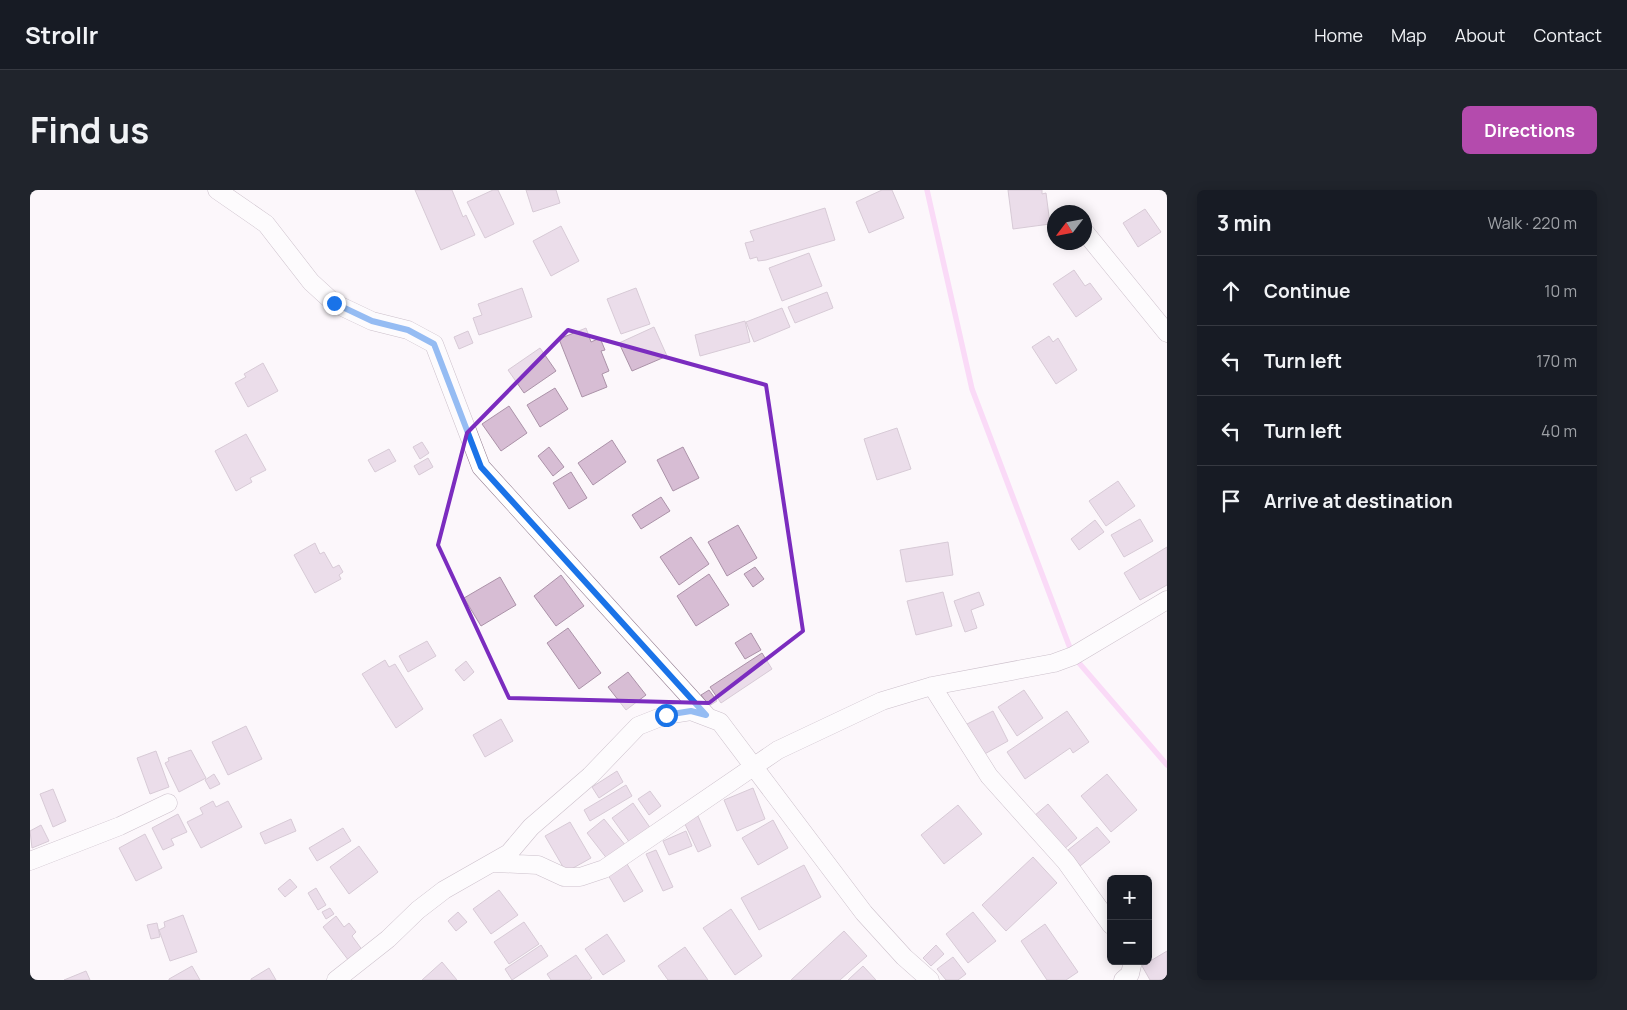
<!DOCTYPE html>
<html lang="en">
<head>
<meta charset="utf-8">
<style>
	:root { --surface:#171b24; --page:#20242c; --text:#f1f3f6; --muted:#9ea1a6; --line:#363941; --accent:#b44bad }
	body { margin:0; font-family:Manrope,sans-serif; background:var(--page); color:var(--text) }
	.controls { position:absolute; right:15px; bottom:15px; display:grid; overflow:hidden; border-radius:8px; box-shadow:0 2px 12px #0003 }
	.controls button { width:45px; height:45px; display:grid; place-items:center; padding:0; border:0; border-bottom:1px solid var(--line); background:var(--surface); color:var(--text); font:25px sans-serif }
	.compass { position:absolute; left:1017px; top:15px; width:45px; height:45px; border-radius:50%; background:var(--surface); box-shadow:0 2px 12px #0003; rotate:238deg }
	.stop { position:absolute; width:15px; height:15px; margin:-11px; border:4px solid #1a73e8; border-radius:50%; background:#fff }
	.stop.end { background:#1a73e8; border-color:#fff; box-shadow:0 1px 5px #0008 }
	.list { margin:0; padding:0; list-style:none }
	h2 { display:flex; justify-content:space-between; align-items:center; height:65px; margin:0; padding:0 20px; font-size:21px }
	h2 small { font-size:16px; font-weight:400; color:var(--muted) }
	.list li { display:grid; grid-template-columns:32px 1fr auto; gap:15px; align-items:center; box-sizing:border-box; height:70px; padding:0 20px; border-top:1px solid var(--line) }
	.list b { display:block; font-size:19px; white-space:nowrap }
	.list em { font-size:16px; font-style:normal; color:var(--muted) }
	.icon { flex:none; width:28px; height:28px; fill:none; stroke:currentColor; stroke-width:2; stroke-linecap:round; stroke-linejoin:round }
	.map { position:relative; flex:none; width:1137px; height:790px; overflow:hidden; border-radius:8px }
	header { display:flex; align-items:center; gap:30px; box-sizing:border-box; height:70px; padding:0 25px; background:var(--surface); border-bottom:1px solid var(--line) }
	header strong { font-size:24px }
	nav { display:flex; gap:28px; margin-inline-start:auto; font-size:18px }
	.intro { display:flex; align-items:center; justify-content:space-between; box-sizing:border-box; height:120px; padding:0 30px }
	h1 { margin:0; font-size:35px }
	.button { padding:12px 22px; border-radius:8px; background:var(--accent); color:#fff; font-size:18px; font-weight:700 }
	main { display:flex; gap:30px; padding:0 30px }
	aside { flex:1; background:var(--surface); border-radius:8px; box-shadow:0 2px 12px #0003 }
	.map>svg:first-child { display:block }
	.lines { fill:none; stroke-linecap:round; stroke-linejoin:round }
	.stream { stroke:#f8b7f1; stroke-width:5.5 }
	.building { fill:#d7bdd4; stroke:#ab92a8 }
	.minor-casing { stroke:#947d91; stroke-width:19 }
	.minor { stroke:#fff; stroke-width:18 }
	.route { stroke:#1a73e8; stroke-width:6 }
	.marked { fill:none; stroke:#7b2cbf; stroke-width:4; stroke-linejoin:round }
</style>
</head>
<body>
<header>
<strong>Strollr</strong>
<nav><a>Home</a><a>Map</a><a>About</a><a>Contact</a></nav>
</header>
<div class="intro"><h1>Find us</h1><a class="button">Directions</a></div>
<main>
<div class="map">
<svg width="1137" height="790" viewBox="0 0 1137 790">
	<rect width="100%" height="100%" fill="#fcf7fb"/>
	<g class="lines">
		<path class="stream" d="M897 0 942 199 1043 466 1137 575"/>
	</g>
	<path class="building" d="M385 0H422L433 27 436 25 445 45 411 60Z
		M463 0H468L484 34 455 48 437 12Z
		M496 0H526L530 13 503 22Z
		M852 0H862L874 28 839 43 826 12Z
		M978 0H1012V4L1016 3 1020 34 983 39Z
		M795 18 805 50 736 70 728 71 727 67 720 69 715 53 724 51 720 41Z
		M1115 19 1131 42 1108 57 1093 33Z
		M531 36 549 71 521 86 503 51Z
		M779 63 792 96 752 111 739 78Z
		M1044 80 1055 96 1060 93 1072 109 1046 127 1023 94Z
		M492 98 502 127 449 145 443 128 452 125 448 114Z
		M606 98 620 134 591 144 577 109Z
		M797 102 803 118 765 133 758 117Z
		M752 118 760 137 724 152 716 132Z
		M715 131 720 152 670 166 665 145Z
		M624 137 637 166 602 181 589 153Z
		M556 138 561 152 570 148 575 160 571 161 579 181 572 184 577 197 552 207 529 149Z
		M438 141 443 153 429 159 424 147Z
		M1019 146 1023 152 1028 148 1047 180 1026 194 1002 157Z
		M510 158 526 181 494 203 478 180Z
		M233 173 248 201 218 217 205 193 216 187 214 184Z
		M525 198 538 219 510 237 497 215Z
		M479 216 497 243 471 261 452 234Z
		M867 238 881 279 847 290 834 249Z
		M216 244 236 280 220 288 222 292 206 301 185 261Z
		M582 250 596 272 563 295 548 273Z
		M392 252 399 263 390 269 383 257Z
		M519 257 534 277 523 286 508 266Z
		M653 257 669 288 643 301 627 270Z
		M359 259 366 271 345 282 338 270Z
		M398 268 403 277 389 285 384 276Z
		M541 282 557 308 539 319 523 293Z
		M1088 291 1105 316 1076 336 1059 311Z
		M631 307 640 321 611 339 602 325Z
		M1110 329 1123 351 1094 367 1081 345Z
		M1065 330 1074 342 1049 360 1041 349Z
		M708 335 727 368 697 386 678 352Z
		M661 347 679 374 649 395 630 367Z
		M918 352 923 385 876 392 870 360Z
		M285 353 290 364 294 362 303 378 309 375 313 382 309 385 311 389 285 403 264 365Z
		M1137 357V395L1110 410 1094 383Z
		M725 377 734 389 723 397 714 384Z
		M679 384 699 415 666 436 647 406Z
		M531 385 554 416 526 436 504 406Z
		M470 387 486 415 451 436 434 408Z
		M913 402 922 436 886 445 877 411Z
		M949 402 954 415 941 420 947 438 935 442 924 411Z
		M538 438 571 483 549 499 517 453Z
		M721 443 731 460 715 469 705 453Z
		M397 451 406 466 378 482 369 466Z
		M732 463 742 479 691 513 680 497Z
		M355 470 359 477 365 474 393 519 366 538 332 484Z
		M436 471 444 482 434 491 425 480Z
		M598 482 616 505 596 520 578 497Z
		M679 500 687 511 679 516 671 505Z
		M994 500 1013 528 987 546 968 517Z
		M963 521 978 551 951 566 935 535Z
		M1037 521 1059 552 1043 563 1040 558 995 589 977 562Z
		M471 529 483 551 455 567 443 545Z
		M216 536 232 569 198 585 182 552Z
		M161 560 176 588 149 602 135 573 139 571 138 568Z
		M126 561 139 597 120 604 107 568Z
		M587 581 593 592 569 608 562 597Z
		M184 584 190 594 180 599 175 590Z
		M1077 584 1107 620 1081 642 1051 606Z
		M596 595 602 606 560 631 554 620Z
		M723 598 735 629 707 641 694 610Z
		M23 599 36 631 23 637 10 604Z
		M620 601 631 616 619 625 608 609Z
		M183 611 186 617 198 611 212 637 171 658 157 632 173 624 170 618Z
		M603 613 621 639 600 653 582 628Z
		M1018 614 1047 648 1033 660 1004 626Z
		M928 615 952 644 914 674 891 645Z
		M148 624 157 642 141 649 144 655 133 660 122 638Z
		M668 626 681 656 668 662 654 632Z
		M261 629 266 641 235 654 230 643Z
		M574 629 596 656 578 670 557 643Z
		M743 630 758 658 728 675 712 648Z
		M540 632 561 668 536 682 515 646Z
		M11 635 19 651 2 658 0 641Z
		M1067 637 1080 652 1050 676 1038 660Z
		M313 638 321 651 287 671 279 658Z
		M656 641 662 656 639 665 633 651Z
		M115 644 132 678 106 691 89 658Z
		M329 656 348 682 319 704 300 677Z
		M626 660 643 697 633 701 616 664Z
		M1003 667 1027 693 976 741 952 715Z
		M597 674 613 701 594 712 578 685Z
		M774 675 791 707 729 740 711 708Z
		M260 689 267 697 255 707 248 699Z
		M286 698 296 715 288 720 278 703Z
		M469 700 488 725 461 744 443 719Z
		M300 718 304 724 296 729 292 722Z
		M701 719 732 766 705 785 673 738Z
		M428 722 437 732 426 741 418 731Z
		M943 722 966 751 938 773 916 744Z
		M153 725 167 762 140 771 129 740 135 737 134 732Z
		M306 726 314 737 319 733 326 742 322 746 333 761 319 771 293 737Z
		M494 732 509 754 479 774 464 752Z
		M127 733 130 747 121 749 117 735Z
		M1015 734 1048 782 1036 790H1017L991 751Z
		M814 741 837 766 810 790H761Z
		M577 744 595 771 573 785 555 759Z
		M511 755 518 766 482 790 475 779Z
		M906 755 914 764 901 776 893 768Z
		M655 757 678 790H638L628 776Z
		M1137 761V790H1120L1112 776Z
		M546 765 562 788 559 790H521L517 784Z
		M923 767 936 784 928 790H916L907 779Z
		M412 772 427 790H392Z
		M162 776 170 790H139V789Z
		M833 776 846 790H818Z
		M239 778 246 790H221V789Z
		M56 781 60 790H34Z"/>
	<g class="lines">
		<g class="minor-casing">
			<path id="minor" d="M187 0 236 34 281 92 304 113 342 131 378 140 404 154 451 277 676 525
				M1054 41 1137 143
				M902 496 959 586 1036 672 1081 735
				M0 671 90 636 138 613
				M465 673 508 675 534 687H550L574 679 748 560 852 511 902 496 1024 473 1043 466 1137 410
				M306 790 358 749 388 720 414 700 479 663 501 637 560 586 608 536 636 525 661 521 690 532 834 723 874 767 900 790
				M1093 790 1100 784 1103 771"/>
		</g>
		<use href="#minor" class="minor"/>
	</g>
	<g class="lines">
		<path class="route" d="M304 113 342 131 378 140 404 154 451 277 676 525 661 521 636 525"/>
	</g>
	<path d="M0 0H1137V790H0ZM538 140 736 195 773 441 679 513 479 508 408 355 437 243Z" fill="#fcf7fb" fill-opacity=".55" fill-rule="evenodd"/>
	<path class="marked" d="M538 140 736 195 773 441 679 513 479 508 408 355 437 243Z"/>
</svg>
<div class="controls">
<button>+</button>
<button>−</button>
</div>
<svg class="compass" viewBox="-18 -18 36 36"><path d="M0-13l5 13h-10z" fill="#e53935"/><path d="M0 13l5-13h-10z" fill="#9ea1a6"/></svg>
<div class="stop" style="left:636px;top:525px"></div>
<div class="stop end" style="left:304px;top:113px"></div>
</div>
<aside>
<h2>3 min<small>Walk · 220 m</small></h2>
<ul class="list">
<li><svg class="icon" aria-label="ahead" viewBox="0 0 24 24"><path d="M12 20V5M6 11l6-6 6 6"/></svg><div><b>Continue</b></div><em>10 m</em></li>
<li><svg class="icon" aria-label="left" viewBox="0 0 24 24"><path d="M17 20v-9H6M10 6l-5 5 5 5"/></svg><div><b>Turn left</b></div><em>170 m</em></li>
<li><svg class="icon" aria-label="left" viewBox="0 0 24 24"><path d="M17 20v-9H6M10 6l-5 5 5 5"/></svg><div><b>Turn left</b></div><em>40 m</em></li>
<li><svg class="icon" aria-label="arrive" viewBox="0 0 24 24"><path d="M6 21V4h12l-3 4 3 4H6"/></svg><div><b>Arrive at destination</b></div></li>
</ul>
</aside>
</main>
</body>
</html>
